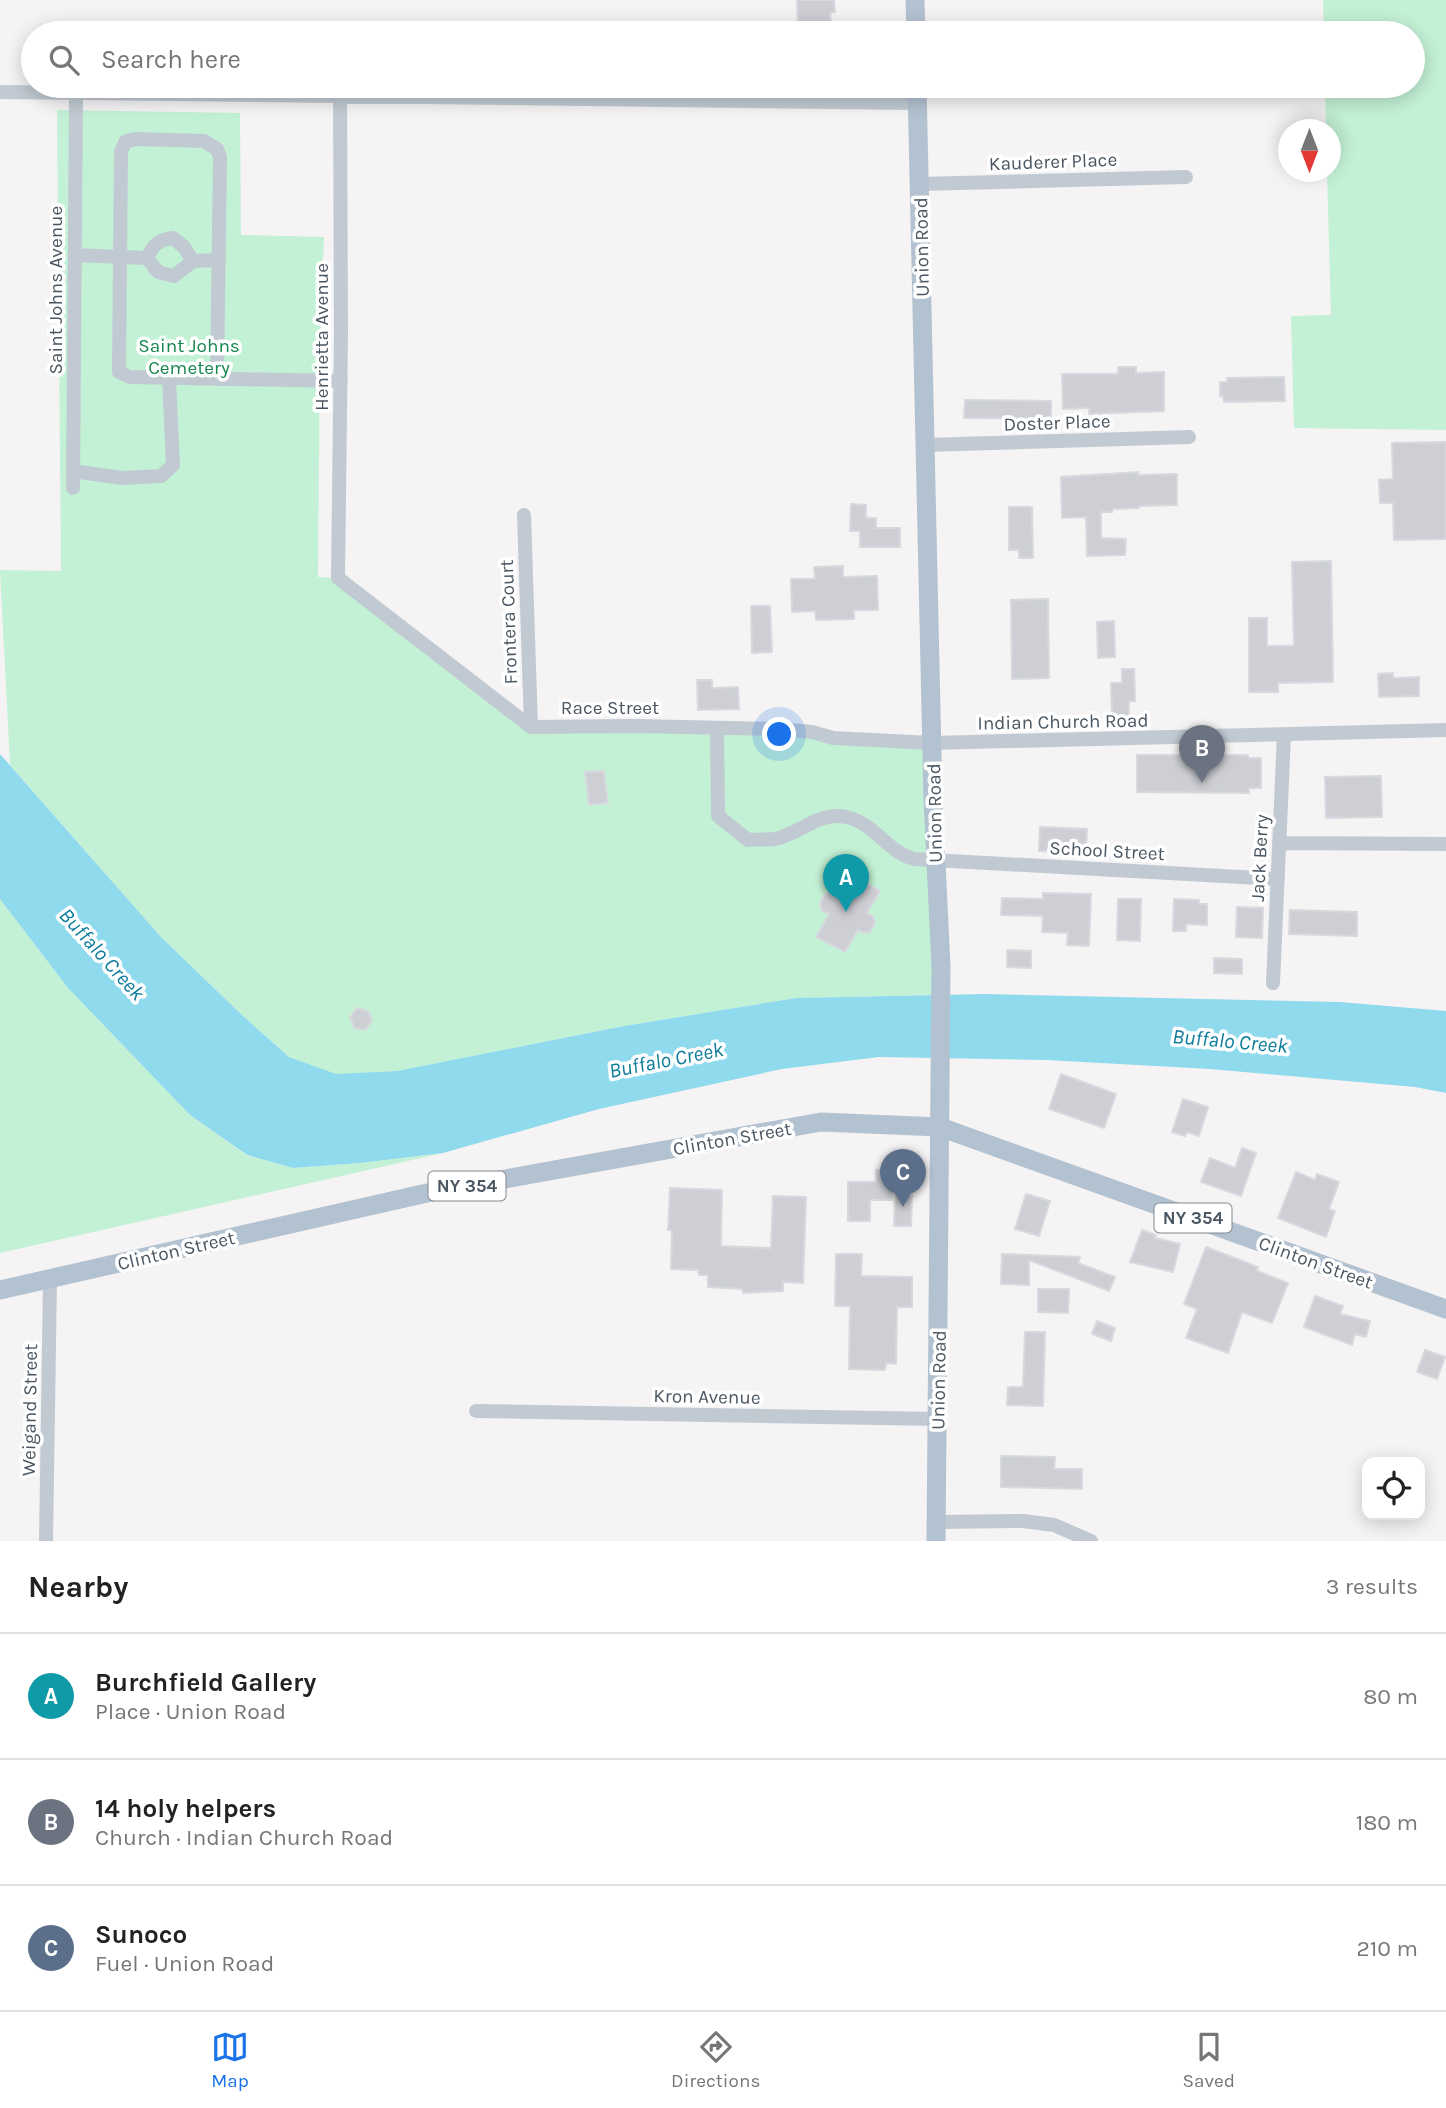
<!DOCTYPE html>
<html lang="en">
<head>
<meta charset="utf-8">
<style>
	:root { --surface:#fff; --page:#f6f6f6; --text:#222; --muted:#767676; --line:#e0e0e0; --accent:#1a73e8 }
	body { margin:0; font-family:Karla,sans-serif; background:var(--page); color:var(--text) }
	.controls { position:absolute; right:21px; bottom:21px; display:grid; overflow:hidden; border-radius:14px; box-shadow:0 4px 18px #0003 }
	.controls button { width:63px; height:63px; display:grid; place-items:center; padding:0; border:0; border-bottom:2px solid var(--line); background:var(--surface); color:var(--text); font:35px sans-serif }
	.compass { position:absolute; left:1278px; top:119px; width:63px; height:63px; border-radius:50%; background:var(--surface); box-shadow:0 4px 18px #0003; rotate:180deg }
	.you { position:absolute; left:780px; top:735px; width:24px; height:24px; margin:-18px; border:5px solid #fff; border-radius:50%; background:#1a73e8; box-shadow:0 0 0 10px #1a73e833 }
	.badge { display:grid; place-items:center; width:46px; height:46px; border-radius:50%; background:var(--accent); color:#fff; font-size:23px; font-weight:700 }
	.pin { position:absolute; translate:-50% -58px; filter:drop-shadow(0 2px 4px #0008) }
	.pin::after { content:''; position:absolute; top:37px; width:24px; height:21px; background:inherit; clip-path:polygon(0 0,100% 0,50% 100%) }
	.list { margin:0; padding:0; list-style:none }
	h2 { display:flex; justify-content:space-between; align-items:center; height:91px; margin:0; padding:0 28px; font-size:30px }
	h2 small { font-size:23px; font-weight:400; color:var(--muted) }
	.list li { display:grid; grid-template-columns:46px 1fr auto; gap:21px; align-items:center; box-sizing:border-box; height:126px; padding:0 28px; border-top:2px solid var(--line) }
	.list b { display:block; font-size:26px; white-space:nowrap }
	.list p { margin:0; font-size:23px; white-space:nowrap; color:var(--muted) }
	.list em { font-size:23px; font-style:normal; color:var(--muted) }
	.icon { flex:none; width:38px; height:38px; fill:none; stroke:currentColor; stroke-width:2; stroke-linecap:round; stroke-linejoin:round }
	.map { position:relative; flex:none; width:1446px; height:1541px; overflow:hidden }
	.search { position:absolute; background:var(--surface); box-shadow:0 4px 18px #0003; left:21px; right:21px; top:21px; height:77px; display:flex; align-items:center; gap:18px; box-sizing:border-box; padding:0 24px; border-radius:38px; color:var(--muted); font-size:26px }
	.sheet { height:469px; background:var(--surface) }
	nav { display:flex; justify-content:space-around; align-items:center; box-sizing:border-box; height:98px; border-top:2px solid var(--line); background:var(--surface); font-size:19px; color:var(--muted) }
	nav a { display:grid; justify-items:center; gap:4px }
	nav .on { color:var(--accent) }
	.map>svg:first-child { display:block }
	.green { fill:#c3f1d5 }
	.water { fill:#90daee }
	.building { fill:#cdcfd5; stroke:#d7d9de; stroke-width:2 }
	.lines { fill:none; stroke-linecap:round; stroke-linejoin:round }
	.minor { stroke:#c1cad2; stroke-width:14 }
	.major { stroke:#b3c2d1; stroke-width:19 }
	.labels { text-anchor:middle; stroke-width:7; stroke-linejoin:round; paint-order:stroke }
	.shield { fill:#fff; stroke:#808990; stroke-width:2 }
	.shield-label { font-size:18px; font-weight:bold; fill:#4a5661 }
	.street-label { font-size:19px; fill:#4a5661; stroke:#fff }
	.park-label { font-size:19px; fill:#17864f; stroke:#fff }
	.water-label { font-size:21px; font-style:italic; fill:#0c7c9b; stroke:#fff }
</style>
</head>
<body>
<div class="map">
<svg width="1446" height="1541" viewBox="0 0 1446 1541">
	<rect width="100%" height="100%" fill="#f5f3f3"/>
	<path class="green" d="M1323 0H1446V430L1294 428 1291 316 1331 315 1327 172H1330V130L1326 129 1325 86H1413V33H1324Z
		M57 110 240 113 241 235 324 237 320 341 318 577 338 578 531 727 637 726 932 743 937 995 796 998 624 1026 397 1071 336 1075 289 1057 243 1016 161 937 10 765 0 570 61 571Z
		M0 899 68 988 190 1115 246 1155 293 1168 360 1163 443 1153 0 1253Z"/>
	<path class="water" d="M0 754 161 937 243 1016 289 1057 336 1074 397 1071 624 1026 796 998 985 994 1340 1002 1446 1011V1093L1415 1087 1210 1069 1046 1060 879 1057 782 1069 599 1109 443 1153 360 1163 293 1168 247 1155 190 1115 68 988 0 899Z"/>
	<path class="building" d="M797 0H834L835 12 830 13 831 24 798 25Z
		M1118 367H1136V373L1164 372V411L1089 414V408L1063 409 1062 374H1118Z
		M1284 377 1285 401 1224 402 1223 396H1220V382H1227V378Z
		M965 400 1051 401V419L964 418Z
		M1446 442V539L1394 540 1393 503H1380L1379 480 1393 479 1392 443Z
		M1138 472V475L1177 474V505L1139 506V508L1112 509V512H1101V538L1126 539 1125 555 1087 556 1086 517 1062 518 1061 477Z
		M851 504 866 505V518H876V528H900V547H860V531H850Z
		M1009 507H1032L1033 558H1019V550H1009Z
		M1331 561 1333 682 1278 683V692H1249V618H1267V646H1294L1292 562Z
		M843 566V577L877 576 878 610H854V619L816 620 815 611 792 612 791 579H815L814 567Z
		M1048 599 1049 678 1012 679 1011 600Z
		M751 606H770L772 652 752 653Z
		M1114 621 1115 657 1098 658 1097 622Z
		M1122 669H1134L1135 701H1129V718H1112L1111 683H1122Z
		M1393 673V678L1419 677V696L1379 697 1378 674Z
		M697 680H712V688L738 687 739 709 698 710Z
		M1137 755H1248V758H1261V788H1249V793L1137 792Z
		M604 771 608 803 589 805 585 772Z
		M1381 776 1382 817 1326 818 1325 777Z
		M1040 827 1087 829 1086 853 1039 851Z
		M852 874 880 891 867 913 873 917 875 923 870 932 864 933 858 930 845 952 816 937 829 914 822 911 820 903 825 894 832 893 839 896Z
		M1043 893 1091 894 1089 946 1067 945 1068 933 1042 932 1043 916 1001 915 1002 898 1043 899Z
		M1118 899H1141L1140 941 1117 940Z
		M1174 899 1199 900V904H1207V925L1186 924V931H1173Z
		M1237 907 1263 908 1262 938 1236 937Z
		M1290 910 1357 912V936L1289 934Z
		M1007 950 1031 951V968L1007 967Z
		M1214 958 1242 959V974L1214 973Z
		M357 1008 368 1011 372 1021 365 1030 354 1028 350 1017Z
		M1061 1074 1116 1094 1104 1128 1049 1109Z
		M1183 1099 1208 1107 1199 1136 1187 1132 1185 1136 1172 1132Z
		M1242 1148 1256 1153 1241 1196 1201 1182 1210 1158 1235 1168Z
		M876 1170H893L892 1200H870V1221H848V1182H876Z
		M1296 1172 1315 1180 1317 1174 1339 1182 1329 1209 1335 1211 1326 1237 1278 1218Z
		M670 1188 722 1190 721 1246 771 1248 773 1196 806 1197 803 1283 783 1282V1291L743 1293 742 1289 708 1287V1275H699L698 1270 671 1269 672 1230H668Z
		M1026 1194 1050 1201 1039 1236 1015 1229Z
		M895 1195 912 1196 911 1226H894Z
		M1142 1230 1156 1235 1155 1238 1180 1244 1173 1272 1130 1262Z
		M1206 1247 1258 1267 1257 1271 1288 1283 1272 1323 1242 1312 1228 1353 1186 1338 1197 1309 1184 1304Z
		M836 1254H862L861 1276 912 1277V1307H897L896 1364 886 1363 885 1370 849 1369 850 1306H835Z
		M1002 1254 1080 1257 1078 1263 1115 1277 1109 1291 1029 1260V1285L1001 1284Z
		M1038 1289H1069L1068 1313 1038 1312Z
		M1315 1296 1343 1306 1340 1314 1370 1321 1366 1337 1355 1334 1352 1345 1304 1327Z
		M1097 1321 1115 1328 1111 1341 1092 1334Z
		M1025 1332H1045L1043 1406 1007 1405 1008 1387H1023Z
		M1425 1350 1445 1357 1437 1379 1417 1372Z
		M1001 1456 1055 1457 1054 1469H1082V1489L1001 1487Z"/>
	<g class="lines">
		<path class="minor" d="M0 92 917 103
			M340 96 341 331 338 578 531 727 637 726 779 729 812 732 833 738 932 743 1446 730
			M920 184 1186 177
			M75 255 147 258 158 272 174 276 193 261 219 260
			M147 258C153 245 158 240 173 238L184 247 193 261
			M217 379 220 157 217 149 204 141 135 139 125 142 121 152 119 372 130 377 341 381
			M925 445 1189 437
			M73 471 122 478 161 476 173 465 169 378
			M73 488 76 93
			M524 515 531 727
			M717 728 718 816 748 840C757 839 767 840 775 839 800 834 819 811 846 817 875 823 887 852 914 859L1278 879
			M1279 843 1446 844
			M1273 983 1284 735
			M476 1411 938 1419
			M936 1522 1023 1521 1054 1525 1091 1541
			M46 1541 50 1279"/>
		<path class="major" d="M915 0 916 33
			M917 86 933 799 941 967 936 1541
			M0 1290 427 1193 821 1122 940 1127 1446 1309"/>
	</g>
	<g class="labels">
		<g class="shield">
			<rect x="428.5" y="1171.5" width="77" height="29" rx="5"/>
			<rect x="1154.5" y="1203.5" width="77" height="29" rx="5"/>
		</g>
		<g class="shield-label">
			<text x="467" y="1192">NY 354</text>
			<text x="1193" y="1224">NY 354</text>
		</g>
		<g class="street-label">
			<text transform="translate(1053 161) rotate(-2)" y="7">Kauderer Place</text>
			<text transform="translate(921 247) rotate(-91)" y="7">Union Road</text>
			<text transform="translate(55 290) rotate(-90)" y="7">Saint Johns Avenue</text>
			<text transform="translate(321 337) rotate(-90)" y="7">Henrietta Avenue</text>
			<text transform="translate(1057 422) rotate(-2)" y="7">Doster Place</text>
			<text transform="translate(508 622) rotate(-92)" y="7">Frontera Court</text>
			<text x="610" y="714">Race Street</text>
			<text transform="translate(1063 721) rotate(-1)" y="7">Indian Church Road</text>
			<text transform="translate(934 813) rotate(-91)" y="7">Union Road</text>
			<text transform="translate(1107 850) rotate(3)" y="7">School Street</text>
			<text transform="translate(1259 858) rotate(-87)" y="7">Jack Berry</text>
			<text transform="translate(732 1138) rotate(-10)" y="7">Clinton Street</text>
			<text transform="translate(176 1250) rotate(-13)" y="7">Clinton Street</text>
			<text transform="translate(1316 1262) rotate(20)" y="7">Clinton Street</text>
			<text transform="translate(938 1380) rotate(-89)" y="7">Union Road</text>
			<text transform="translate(707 1396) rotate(1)" y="7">Kron Avenue</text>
			<text transform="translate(29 1410) rotate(-89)" y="7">Weigand Street</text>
		</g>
		<g class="park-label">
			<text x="189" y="352">Saint Johns<tspan x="189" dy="22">Cemetery</tspan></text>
		</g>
		<g class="water-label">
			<text transform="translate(102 954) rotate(48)" y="7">Buffalo Creek</text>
			<text transform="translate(1230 1041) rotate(5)" y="7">Buffalo Creek</text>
			<text transform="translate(666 1060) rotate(-11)" y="7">Buffalo Creek</text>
		</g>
	</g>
</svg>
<div class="controls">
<button><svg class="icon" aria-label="locate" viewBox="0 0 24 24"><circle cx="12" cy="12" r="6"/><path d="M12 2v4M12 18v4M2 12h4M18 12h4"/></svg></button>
</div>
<svg class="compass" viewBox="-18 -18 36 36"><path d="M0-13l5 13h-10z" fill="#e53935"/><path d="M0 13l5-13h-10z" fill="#767676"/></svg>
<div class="you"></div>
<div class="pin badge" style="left:846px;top:912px;background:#0f9aa8">A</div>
<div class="pin badge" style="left:1202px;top:783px;background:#6b7280">B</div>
<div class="pin badge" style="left:903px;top:1207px;background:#5c6f8a">C</div>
<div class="search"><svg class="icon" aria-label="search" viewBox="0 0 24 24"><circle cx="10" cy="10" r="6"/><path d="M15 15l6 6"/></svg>Search here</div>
</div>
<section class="sheet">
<h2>Nearby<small>3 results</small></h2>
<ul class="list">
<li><span class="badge" style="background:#0f9aa8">A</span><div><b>Burchfield Gallery</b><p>Place · Union Road</p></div><em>80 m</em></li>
<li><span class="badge" style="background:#6b7280">B</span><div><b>14 holy helpers</b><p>Church · Indian Church Road</p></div><em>180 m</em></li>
<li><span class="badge" style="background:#5c6f8a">C</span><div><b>Sunoco</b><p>Fuel · Union Road</p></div><em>210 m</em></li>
</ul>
</section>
<nav>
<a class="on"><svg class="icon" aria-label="map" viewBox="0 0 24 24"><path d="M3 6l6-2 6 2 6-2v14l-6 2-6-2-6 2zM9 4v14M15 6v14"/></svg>Map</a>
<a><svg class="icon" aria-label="directions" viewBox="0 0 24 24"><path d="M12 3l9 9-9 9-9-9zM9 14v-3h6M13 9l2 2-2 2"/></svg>Directions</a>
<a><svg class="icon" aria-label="saved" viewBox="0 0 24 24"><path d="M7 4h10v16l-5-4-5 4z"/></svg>Saved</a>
</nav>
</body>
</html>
